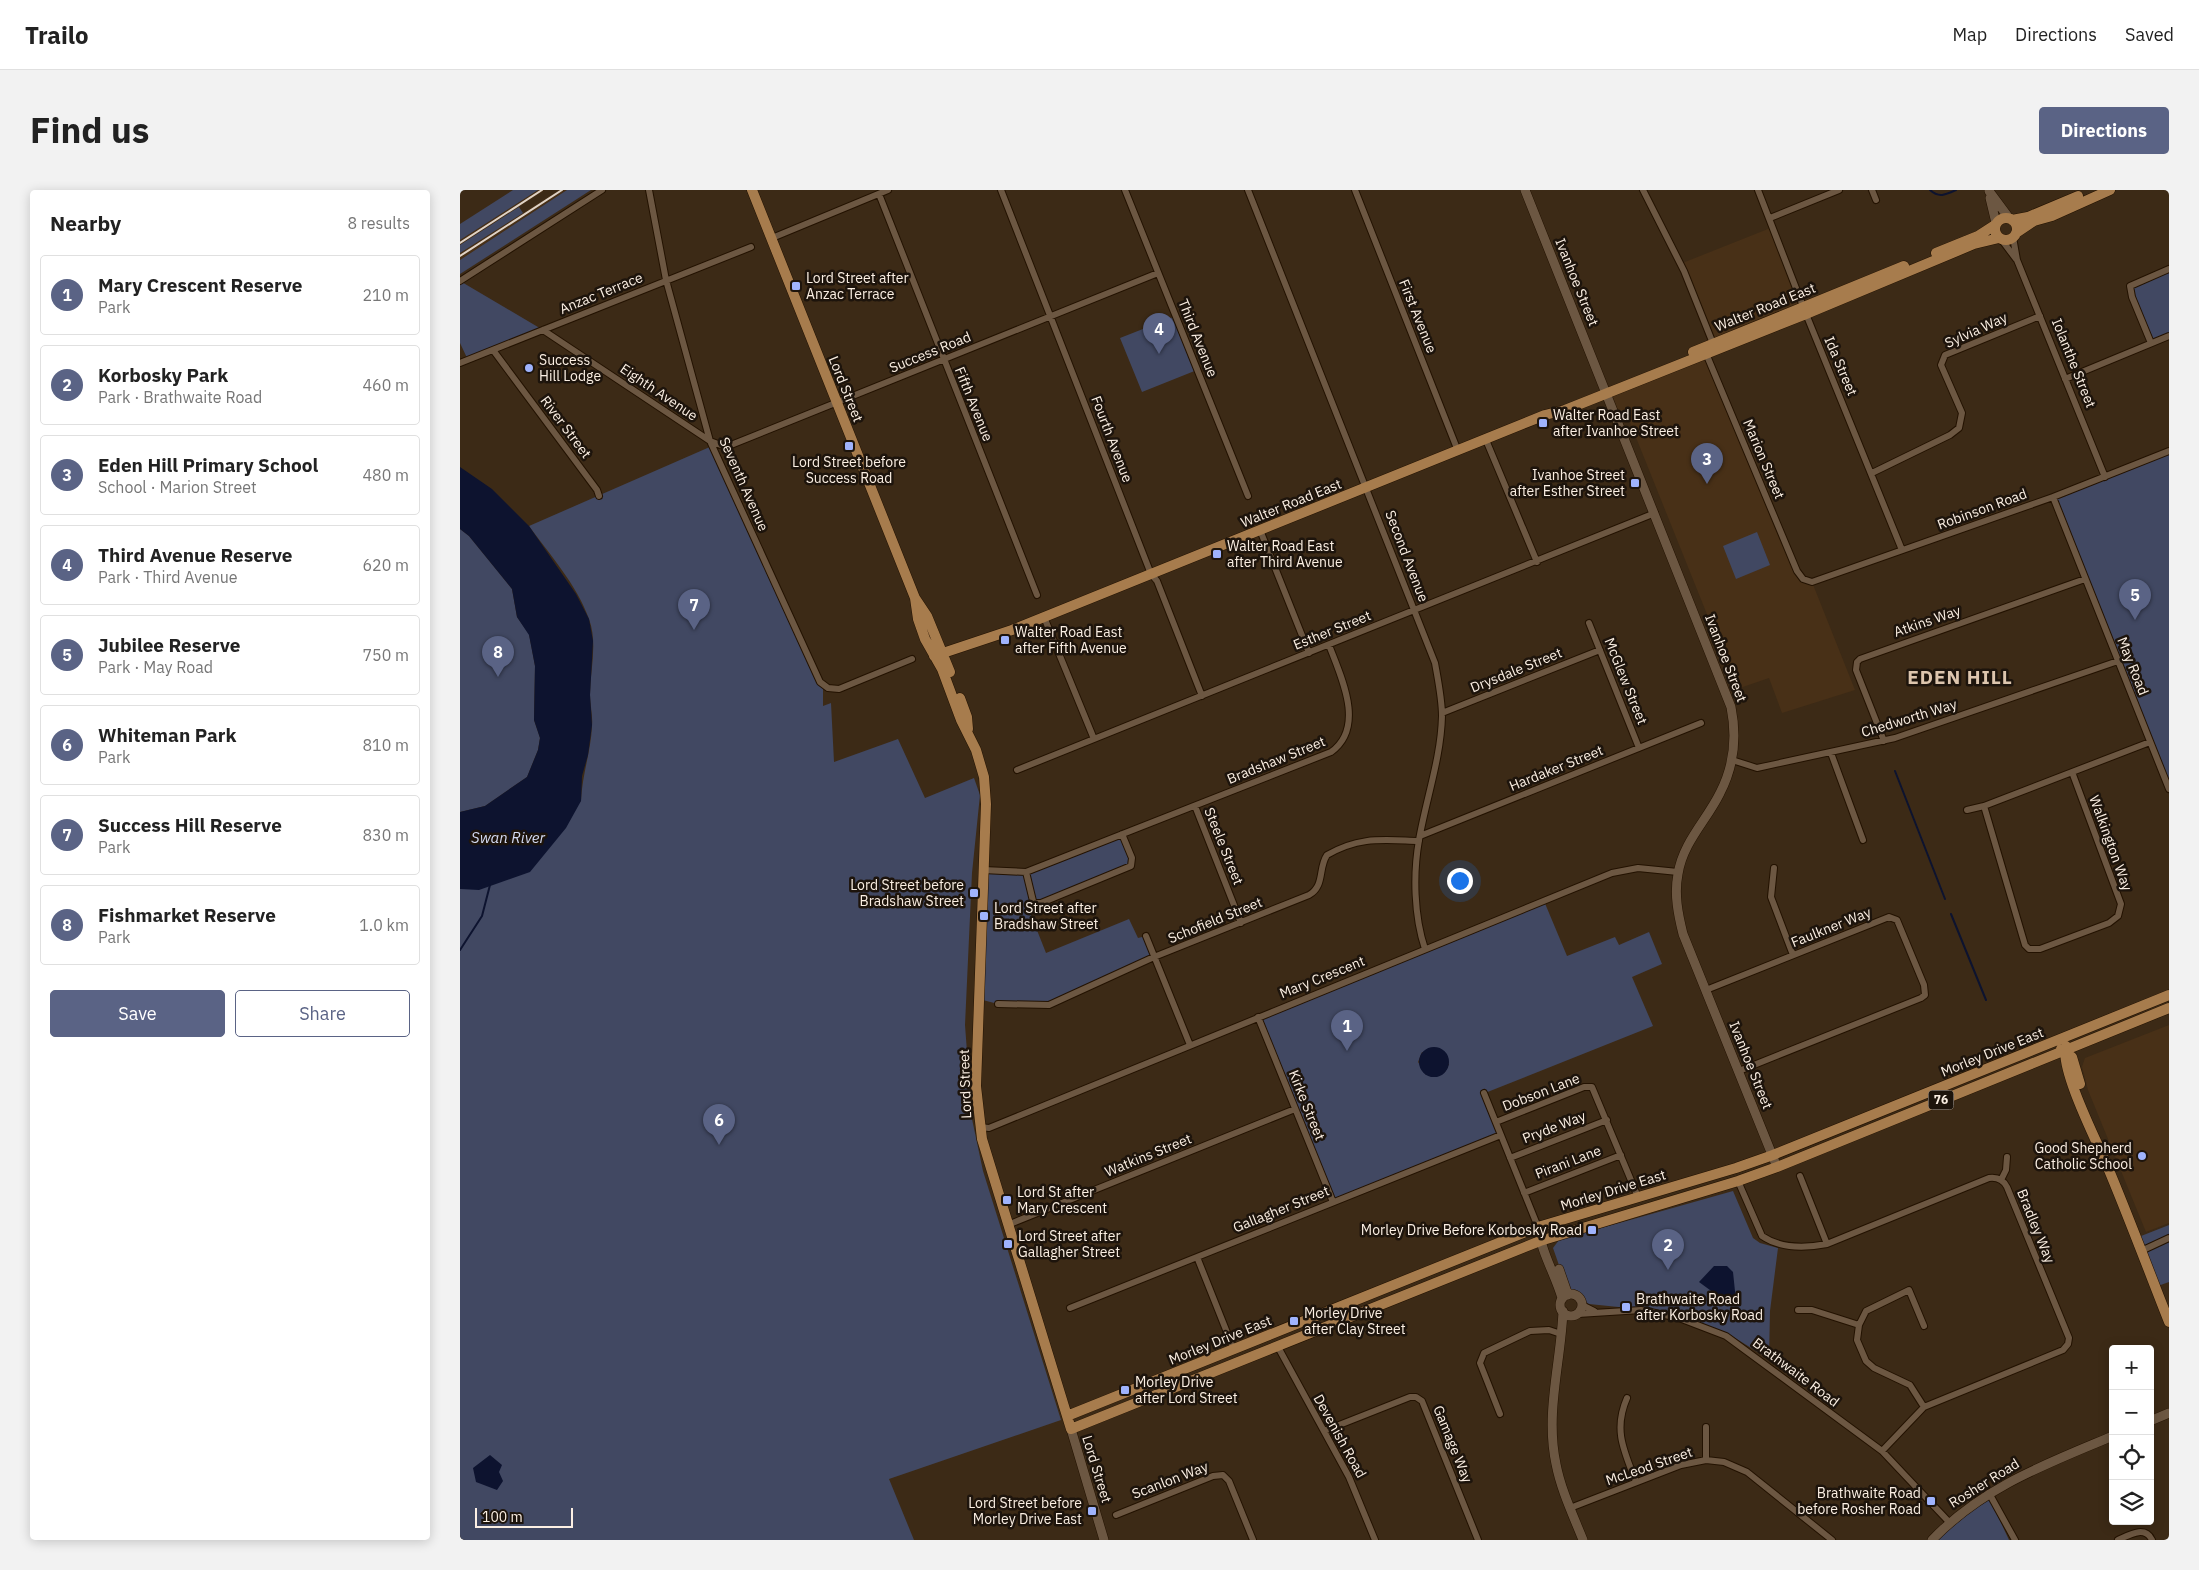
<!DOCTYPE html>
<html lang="en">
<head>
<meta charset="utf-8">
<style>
	:root { --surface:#fff; --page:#f2f2f2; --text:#222; --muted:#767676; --line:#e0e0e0; --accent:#5a6385 }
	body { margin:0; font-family:"IBM Plex Sans",sans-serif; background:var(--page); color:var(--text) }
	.controls { position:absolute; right:15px; bottom:15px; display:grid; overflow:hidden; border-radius:5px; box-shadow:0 2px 12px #0003 }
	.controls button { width:45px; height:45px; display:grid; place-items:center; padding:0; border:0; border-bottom:1px solid var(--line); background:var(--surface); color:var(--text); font:25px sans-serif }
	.scale { position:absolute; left:15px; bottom:12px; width:98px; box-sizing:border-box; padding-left:5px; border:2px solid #fbefe3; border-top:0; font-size:14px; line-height:18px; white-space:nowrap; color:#fbefe3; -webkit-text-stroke:4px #1d140c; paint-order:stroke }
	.you { position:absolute; left:999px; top:690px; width:18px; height:18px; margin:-12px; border:4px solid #fff; border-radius:50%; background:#1a73e8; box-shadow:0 0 0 8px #1a73e833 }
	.badge { display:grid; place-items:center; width:32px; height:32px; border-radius:50%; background:var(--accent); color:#fff; font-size:16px; font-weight:700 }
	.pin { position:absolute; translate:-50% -41px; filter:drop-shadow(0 1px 2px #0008) }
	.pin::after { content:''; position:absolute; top:26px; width:18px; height:15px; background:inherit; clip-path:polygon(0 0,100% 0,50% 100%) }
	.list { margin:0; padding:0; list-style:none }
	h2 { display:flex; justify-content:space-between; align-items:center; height:65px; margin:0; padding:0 20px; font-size:21px }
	h2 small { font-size:16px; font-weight:400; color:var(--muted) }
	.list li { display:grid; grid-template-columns:32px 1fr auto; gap:15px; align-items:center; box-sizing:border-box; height:80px; margin:0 10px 10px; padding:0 10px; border:1px solid var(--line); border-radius:5px }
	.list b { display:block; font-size:19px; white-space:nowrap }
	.list p { margin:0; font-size:16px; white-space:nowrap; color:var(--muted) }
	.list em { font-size:16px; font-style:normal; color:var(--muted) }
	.actions { display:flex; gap:10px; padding:15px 20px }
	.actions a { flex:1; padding:11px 0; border:1px solid var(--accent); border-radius:5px; text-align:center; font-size:18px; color:var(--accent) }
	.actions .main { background:var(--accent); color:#fff }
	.icon { flex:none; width:28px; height:28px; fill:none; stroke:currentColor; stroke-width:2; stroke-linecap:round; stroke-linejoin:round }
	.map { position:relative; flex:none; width:1709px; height:1350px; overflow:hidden; border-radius:5px }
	header { display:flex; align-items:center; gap:30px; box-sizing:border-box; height:70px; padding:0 25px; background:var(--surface); border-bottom:1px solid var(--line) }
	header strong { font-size:24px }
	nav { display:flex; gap:28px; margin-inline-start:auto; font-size:18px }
	.intro { display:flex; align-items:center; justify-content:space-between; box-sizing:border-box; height:120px; padding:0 30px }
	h1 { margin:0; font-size:35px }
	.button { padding:12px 22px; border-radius:5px; background:var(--accent); color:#fff; font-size:18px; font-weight:700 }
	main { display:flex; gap:30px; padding:0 30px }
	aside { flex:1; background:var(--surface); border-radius:5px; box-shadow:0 2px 12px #0003 }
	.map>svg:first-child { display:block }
	.built { fill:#483017 }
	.green { fill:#414862; fill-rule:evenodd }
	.water { fill:#0d132f }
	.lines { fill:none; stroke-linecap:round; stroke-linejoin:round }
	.stream { stroke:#0d132f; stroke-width:2 }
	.street-casing { stroke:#231201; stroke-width:8 }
	.secondary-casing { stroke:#231201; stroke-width:10 }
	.primary-casing { stroke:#231201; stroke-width:11 }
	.street { stroke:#6c5742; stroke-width:6 }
	.secondary { stroke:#6c5742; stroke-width:9 }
	.primary { stroke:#a77c4d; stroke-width:10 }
	.rail { stroke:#dfd2c5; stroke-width:2 }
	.poi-dot { fill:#9fb3fd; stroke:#1d140c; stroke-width:2 }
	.labels { text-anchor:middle; stroke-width:5; stroke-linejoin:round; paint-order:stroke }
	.shield { fill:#1d140c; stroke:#b8ada2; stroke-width:1 }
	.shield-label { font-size:12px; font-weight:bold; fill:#fbefe3 }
	.poi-label { font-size:14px; fill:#fbefe3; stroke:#1d140c; text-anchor:start }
	.street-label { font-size:14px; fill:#fbefe3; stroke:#1d140c }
	.water-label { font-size:15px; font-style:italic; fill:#d4dbf4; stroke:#1d140c }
	.district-label { font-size:19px; font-weight:bold; letter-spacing:1px; fill:#ddc5ad; stroke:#1d140c }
</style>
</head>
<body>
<header>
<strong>Trailo</strong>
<nav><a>Map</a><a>Directions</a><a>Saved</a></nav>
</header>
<div class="intro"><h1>Find us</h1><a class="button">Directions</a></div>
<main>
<aside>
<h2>Nearby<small>8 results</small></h2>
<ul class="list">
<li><span class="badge">1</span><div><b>Mary Crescent Reserve</b><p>Park</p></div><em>210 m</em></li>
<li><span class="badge">2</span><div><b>Korbosky Park</b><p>Park · Brathwaite Road</p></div><em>460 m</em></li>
<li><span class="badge">3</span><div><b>Eden Hill Primary School</b><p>School · Marion Street</p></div><em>480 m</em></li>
<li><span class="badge">4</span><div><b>Third Avenue Reserve</b><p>Park · Third Avenue</p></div><em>620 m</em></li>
<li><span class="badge">5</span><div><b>Jubilee Reserve</b><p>Park · May Road</p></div><em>750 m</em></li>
<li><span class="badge">6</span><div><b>Whiteman Park</b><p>Park</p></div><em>810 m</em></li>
<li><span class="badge">7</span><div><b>Success Hill Reserve</b><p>Park</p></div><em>830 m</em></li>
<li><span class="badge">8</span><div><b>Fishmarket Reserve</b><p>Park</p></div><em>1.0 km</em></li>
</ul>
<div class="actions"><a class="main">Save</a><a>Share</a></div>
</aside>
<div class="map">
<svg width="1709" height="1350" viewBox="0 0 1709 1350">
	<rect width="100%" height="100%" fill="#3c2a16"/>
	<path class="built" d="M78 0H85L0 55V50Z
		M99 0H107L0 70V63Z
		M1313 37 1343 117 1253 153 1220 74Z
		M1247 164 1337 381 1352 392 1395 500 1322 523 1309 488 1277 499 1167 225 1153 216 1147 203Z
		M1709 835V1033L1686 1042 1628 900 1622 877 1625 868Z"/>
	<path class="green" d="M53 0H78L0 50V34Z
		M107 0H131L0 84V70Z
		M59 17 63 23 0 63V55Z
		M1709 79V146L1691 153 1672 107 1674 93Z
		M0 91 83 140 8 170 0 153Z
		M716 126 737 180 682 202 660 148Z
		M252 256 363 495V516L371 513 374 572 438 549 465 608 514 588 520 605 512 683 505 835 512 929 523 981 601 1230 429 1289 454 1350H0V688L121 611C122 585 131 561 132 536 133 526 130 515 130 505 130 480 138 454 129 429 117 395 90 365 69 336Z
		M1709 261V599L1593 307Z
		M0 339 9 346 52 399 57 427 69 444 75 476 74 530 80 548 78 560 67 587 25 616 0 622Z
		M1297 342 1310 375 1276 389 1263 356Z
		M662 644 673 673 575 713 571 725 586 763 669 729 678 748 686 746 694 767 589 815 538 814 519 809 523 680 566 682Z
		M1084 711 1107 766 1155 747 1159 755 1189 742 1202 774 1172 787 1193 836 1025 903 1041 945 873 1012 798 827ZM962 862 989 874 985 882 966 885 958 872Z
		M1273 1001 1293 1048 1300 1053 1318 1058 1310 1121 1309 1169 1267 1143 1207 1122 1129 1114 1108 1101 1093 1058 1099 1050Z
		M1709 1035V1092L1695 1097 1676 1048Z
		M1529 1307 1549 1350H1476Z"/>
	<path class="water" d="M0 277 32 299 69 336 116 404 129 429 133 451 130 505 132 535 128 565 122 586 121 611 106 638 70 682 19 700 0 699V622L25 616 67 587 78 560 80 548 74 530 75 476 69 445 57 427 52 399 9 346 0 339Z
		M959 872a15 15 0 1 1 30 0a15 15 0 1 1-30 0Z
		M1254 1076H1267L1273 1082 1276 1111 1269 1114 1239 1092Z
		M30 1265 42 1275 39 1282 43 1291 37 1300 16 1292 13 1278Z"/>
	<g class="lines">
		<path class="stream" d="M1470 0C1479 8 1485 5 1496 0
			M1435 581 1485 709
			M1491 724 1526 810
			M0 760 22 726 30 695"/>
		<g class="street-casing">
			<path id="street" d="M189 0 206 90 250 251 360 492 368 498 379 499 452 469
				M541 0 691 384 697 391 742 506
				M665 0 788 306
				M788 0 975 473C978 490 982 509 982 526 981 568 966 609 959 650 953 684 954 726 965 759
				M895 0 998 261
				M1183 0 1224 81 1254 156
				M1298 0 1346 124 1442 360
				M1412 0 1416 10
				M419 4 577 405
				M1310 28 1379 0
				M1553 47 1557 70 1645 287
				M312 48 428 0
				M1541 49 1556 69
				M0 91 142 0
				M83 140 250 251 266 257 698 83
				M1691 153 1672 107 1670 96 1709 79
				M33 160 137 300 139 306
				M1245 161 1337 381 1343 389 1352 392 1593 307 1709 261
				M0 173 291 57
				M1605 189 1709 146
				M1026 250 1077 372
				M1412 283 1490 245 1499 238 1502 223 1481 175 1485 165 1580 126
				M1593 307 1709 599
				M800 340 849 463
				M584 427 634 549
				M1129 433 1179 558
				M982 523 1140 460
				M1424 551 1396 480 1397 472 1400 469 1625 389
				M1371 563 1403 650
				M1272 570 1297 578 1435 548 1658 471
				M557 580 1195 323
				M735 616 781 733
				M1524 616 1565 755 1569 759H1580L1649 733 1658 726 1661 714 1612 582
				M1507 620 1524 616 1690 552
				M960 646 1241 533
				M1314 678 1311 707 1333 765
				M523 680 566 682 871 562C906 537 881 487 869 455
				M566 682 573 711 575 713H581L671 676 672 668 662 644
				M686 746 730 855
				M1246 800 1429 727 1437 730 1464 795 1465 805 1461 808 1279 881
				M538 814 589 815 694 767 849 705C865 696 858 678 867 665 900 646 923 650 959 651
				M798 827 873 1012
				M1024 903 1078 1037
				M1036 932 1124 897H1132L1178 1007
				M520 937 529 938 1152 683 1178 678 1218 682
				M1050 968 1147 930
				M1340 986 1367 1054
				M1541 990 1546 980 1547 967
				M1278 991 1302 1046C1321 1059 1346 1058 1367 1054L1529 988C1537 987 1543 989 1547 997L1609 1148 1608 1154 1603 1160 1464 1217 1422 1261
				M1064 1003 1161 965
				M550 1034 835 919
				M1681 1061 1709 1048
				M737 1067 774 1160
				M1122 1115 1134 1121
				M610 1118 1041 945
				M1338 1120H1352L1399 1135
				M1118 1124 1181 1120 1219 1128 1266 1146 1422 1261 1489 1332
				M1464 1136 1449 1100 1406 1121 1399 1135 1397 1150 1406 1171 1414 1178 1450 1195 1464 1217
				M818 1157 889 1287 915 1350
				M1167 1208C1153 1240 1164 1261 1176 1292
				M1040 1224 1020 1173 1024 1163 1070 1141 1089 1140 1101 1144
				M1246 1237V1270
				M864 1241 950 1207H956L962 1211 1018 1350
				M1529 1303 1555 1350
				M1110 1318 1221 1275 1246 1270 1264 1272 1287 1282 1372 1350
				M656 1325 753 1286 763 1285 769 1291 793 1350
				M1658 1350C1669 1345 1685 1335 1692 1350"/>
		</g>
		<g class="secondary-casing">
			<path id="secondary" d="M1065 0 1271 517C1277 547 1274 576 1260 603 1247 630 1223 652 1218 684 1214 704 1218 724 1223 744L1317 977
				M1529 1 1549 28
				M1530 8 1536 33
				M1078 1037C1081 1062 1095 1084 1102 1108
				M1099 1079 1108 1105
				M1100 1115a11 11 0 1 1 22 0a11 11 0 1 1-22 0Z
				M1103 1121C1101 1172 1085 1223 1096 1274 1101 1300 1113 1325 1123 1350
				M1690 1231 1709 1223
				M611 1239 644 1350
				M1472 1350C1523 1297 1586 1274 1653 1246"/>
		</g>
		<g class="primary-casing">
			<path id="primary" d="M292 0 455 408 467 426 490 482
				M1535 39a11 11 0 1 1 22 0a11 11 0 1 1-22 0Z
				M1552 30 1568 27 1618 6
				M1556 43 1574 31 1592 26 1650 0
				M1476 63 1518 46 1535 35
				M1233 162 1444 76
				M455 408 458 429 465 449 482 479 501 530 516 560 524 587 526 614 516 896 522 949 611 1239 1080 1051 1278 991 1317 977 1709 818
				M474 466 552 440 1085 225 1105 220 1346 124 1514 54 1539 48
				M500 508 507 527 508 539
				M1606 856C1599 877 1636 950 1646 973 1668 1025 1688 1079 1709 1132
				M1601 859 1612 867 1620 894
				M607 1226 1078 1037 1276 978 1313 965 1709 805"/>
		</g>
		<use href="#street" class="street"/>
		<use href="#secondary" class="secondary"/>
		<use href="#primary" class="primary"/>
		<path class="rail" d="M0 53 82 0
			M0 66 102 0"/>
	</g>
	<g class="poi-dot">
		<rect x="331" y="91" width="10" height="10" rx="2.5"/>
		<circle cx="69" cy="178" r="5"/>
		<rect x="1078" y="228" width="10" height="10" rx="2.5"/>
		<rect x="384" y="251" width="10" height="10" rx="2.5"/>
		<rect x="1170" y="288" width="10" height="10" rx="2.5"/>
		<rect x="752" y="359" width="10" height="10" rx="2.5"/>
		<rect x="540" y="445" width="10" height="10" rx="2.5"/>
		<rect x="509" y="698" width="10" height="10" rx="2.5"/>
		<rect x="519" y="721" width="10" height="10" rx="2.5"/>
		<circle cx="1682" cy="966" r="5"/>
		<rect x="542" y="1005" width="10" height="10" rx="2.5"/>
		<rect x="1127" y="1035" width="10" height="10" rx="2.5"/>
		<rect x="543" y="1049" width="10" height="10" rx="2.5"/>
		<rect x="1161" y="1112" width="10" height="10" rx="2.5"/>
		<rect x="829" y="1126" width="10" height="10" rx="2.5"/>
		<rect x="660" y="1195" width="10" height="10" rx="2.5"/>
		<rect x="1466" y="1306" width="10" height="10" rx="2.5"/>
		<rect x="627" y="1316" width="10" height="10" rx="2.5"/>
	</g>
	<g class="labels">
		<rect class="shield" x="1468.5" y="900.5" width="25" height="19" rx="4"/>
		<g class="shield-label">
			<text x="1481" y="914">76</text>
		</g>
		<g class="poi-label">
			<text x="346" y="93">Lord Street after<tspan x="346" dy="16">Anzac Terrace</tspan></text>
			<text x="79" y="175">Success<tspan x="79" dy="16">Hill Lodge</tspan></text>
			<text x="1093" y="230">Walter Road East<tspan x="1093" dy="16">after Ivanhoe Street</tspan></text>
			<text x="389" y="277" text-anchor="middle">Lord Street before<tspan x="389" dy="16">Success Road</tspan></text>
			<text x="1165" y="290" text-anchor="end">Ivanhoe Street<tspan x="1165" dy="16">after Esther Street</tspan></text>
			<text x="767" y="361">Walter Road East<tspan x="767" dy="16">after Third Avenue</tspan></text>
			<text x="555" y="447">Walter Road East<tspan x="555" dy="16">after Fifth Avenue</tspan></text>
			<text x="504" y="700" text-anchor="end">Lord Street before<tspan x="504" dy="16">Bradshaw Street</tspan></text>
			<text x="534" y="723">Lord Street after<tspan x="534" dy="16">Bradshaw Street</tspan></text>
			<text x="1672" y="963" text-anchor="end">Good Shepherd<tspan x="1672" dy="16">Catholic School</tspan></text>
			<text x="557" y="1007">Lord St after<tspan x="557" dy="16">Mary Crescent</tspan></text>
			<text x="1122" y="1045" text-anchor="end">Morley Drive Before Korbosky Road</text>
			<text x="558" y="1051">Lord Street after<tspan x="558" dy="16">Gallagher Street</tspan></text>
			<text x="1176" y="1114">Brathwaite Road<tspan x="1176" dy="16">after Korbosky Road</tspan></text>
			<text x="844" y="1128">Morley Drive<tspan x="844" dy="16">after Clay Street</tspan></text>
			<text x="675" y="1197">Morley Drive<tspan x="675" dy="16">after Lord Street</tspan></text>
			<text x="1461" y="1308" text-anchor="end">Brathwaite Road<tspan x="1461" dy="16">before Rosher Road</tspan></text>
			<text x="622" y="1318" text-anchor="end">Lord Street before<tspan x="622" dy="16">Morley Drive East</tspan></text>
		</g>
		<g class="street-label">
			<text transform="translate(1117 92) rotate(68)" y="5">Ivanhoe Street</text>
			<text transform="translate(141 103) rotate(-22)" y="5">Anzac Terrace</text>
			<text transform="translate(1305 117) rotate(-22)" y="5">Walter Road East</text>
			<text transform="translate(958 126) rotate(68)" y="5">First Avenue</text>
			<text transform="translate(1516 140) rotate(-24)" y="5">Sylvia Way</text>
			<text transform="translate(738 148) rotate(68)" y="5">Third Avenue</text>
			<text transform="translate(470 162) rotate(-22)" y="5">Success Road</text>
			<text transform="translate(1614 173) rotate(68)" y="5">Iolanthe Street</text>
			<text transform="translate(1381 176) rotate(67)" y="5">Ida Street</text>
			<text transform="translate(386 199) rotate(68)" y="5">Lord Street</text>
			<text transform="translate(199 202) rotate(34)" y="5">Eighth Avenue</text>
			<text transform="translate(514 214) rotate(68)" y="5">Fifth Avenue</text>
			<text transform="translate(106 237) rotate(53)" y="5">River Street</text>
			<text transform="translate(652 249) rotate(69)" y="5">Fourth Avenue</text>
			<text transform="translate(1304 269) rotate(67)" y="5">Marion Street</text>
			<text transform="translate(284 294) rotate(66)" y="5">Seventh Avenue</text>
			<text transform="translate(831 313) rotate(-22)" y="5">Walter Road East</text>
			<text transform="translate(1522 319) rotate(-20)" y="5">Robinson Road</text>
			<text transform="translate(947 366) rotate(69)" y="5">Second Avenue</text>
			<text transform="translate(1467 431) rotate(-19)" y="5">Atkins Way</text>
			<text transform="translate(872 440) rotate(-22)" y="5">Esther Street</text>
			<text transform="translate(1266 468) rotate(69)" y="5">Ivanhoe Street</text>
			<text transform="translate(1673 476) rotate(68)" y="5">May Road</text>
			<text transform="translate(1056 480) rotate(-22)" y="5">Drysdale Street</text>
			<text transform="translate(1166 491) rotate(68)" y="5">McGlew Street</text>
			<text transform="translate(1449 528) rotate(-17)" y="5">Chedworth Way</text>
			<text transform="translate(816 570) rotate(-22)" y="5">Bradshaw Street</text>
			<text transform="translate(1096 578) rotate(-22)" y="5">Hardaker Street</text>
			<text transform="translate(1651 653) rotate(70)" y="5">Walkington Way</text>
			<text transform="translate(764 656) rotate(68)" y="5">Steele Street</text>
			<text transform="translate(755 730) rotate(-22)" y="5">Schofield Street</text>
			<text transform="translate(1371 737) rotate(-22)" y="5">Faulkner Way</text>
			<text transform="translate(862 787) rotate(-22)" y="5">Mary Crescent</text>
			<text transform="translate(1532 862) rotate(-22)" y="5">Morley Drive East</text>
			<text transform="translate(1291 875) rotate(68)" y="5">Ivanhoe Street</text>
			<text transform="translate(505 894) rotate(-92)" y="5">Lord Street</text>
			<text transform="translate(1081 902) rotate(-21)" y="5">Dobson Lane</text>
			<text transform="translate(847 915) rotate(68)" y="5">Kirke Street</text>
			<text transform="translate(1094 937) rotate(-21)" y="5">Pryde Way</text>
			<text transform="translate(688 965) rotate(-22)" y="5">Watkins Street</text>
			<text transform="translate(1108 972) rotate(-21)" y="5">Pirani Lane</text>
			<text transform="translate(1153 1000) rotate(-17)" y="5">Morley Drive East</text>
			<text transform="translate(821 1019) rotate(-22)" y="5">Gallagher Street</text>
			<text transform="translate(1576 1036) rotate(68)" y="5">Bradley Way</text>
			<text transform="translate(760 1150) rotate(-22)" y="5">Morley Drive East</text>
			<text transform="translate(1336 1182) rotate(37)" y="5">Brathwaite Road</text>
			<text transform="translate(880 1246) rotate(61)" y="5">Devenish Road</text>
			<text transform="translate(993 1254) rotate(68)" y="5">Gamage Way</text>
			<text transform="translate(1189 1276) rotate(-19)" y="5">McLeod Street</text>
			<text transform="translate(637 1279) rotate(73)" y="5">Lord Street</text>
			<text transform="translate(710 1290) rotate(-21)" y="5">Scanlon Way</text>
			<text transform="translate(1524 1293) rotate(-32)" y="5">Rosher Road</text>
		</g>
		<g class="water-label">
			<text x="48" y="653">Swan River</text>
		</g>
		<g class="district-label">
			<text x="1500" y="494">EDEN HILL</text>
		</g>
	</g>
</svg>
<div class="controls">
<button>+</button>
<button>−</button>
<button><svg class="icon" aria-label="locate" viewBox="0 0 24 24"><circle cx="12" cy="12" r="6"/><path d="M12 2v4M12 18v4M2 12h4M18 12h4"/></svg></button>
<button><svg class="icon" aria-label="layers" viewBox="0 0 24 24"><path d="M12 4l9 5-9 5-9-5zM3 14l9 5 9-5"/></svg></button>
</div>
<div class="scale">100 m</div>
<div class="you"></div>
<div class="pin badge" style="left:887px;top:861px">1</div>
<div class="pin badge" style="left:1208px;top:1080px">2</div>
<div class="pin badge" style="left:1247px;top:294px">3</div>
<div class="pin badge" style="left:699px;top:164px">4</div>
<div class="pin badge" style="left:1675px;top:430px">5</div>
<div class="pin badge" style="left:259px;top:955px">6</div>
<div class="pin badge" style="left:234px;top:440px">7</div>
<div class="pin badge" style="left:38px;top:487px">8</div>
</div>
</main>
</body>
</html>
